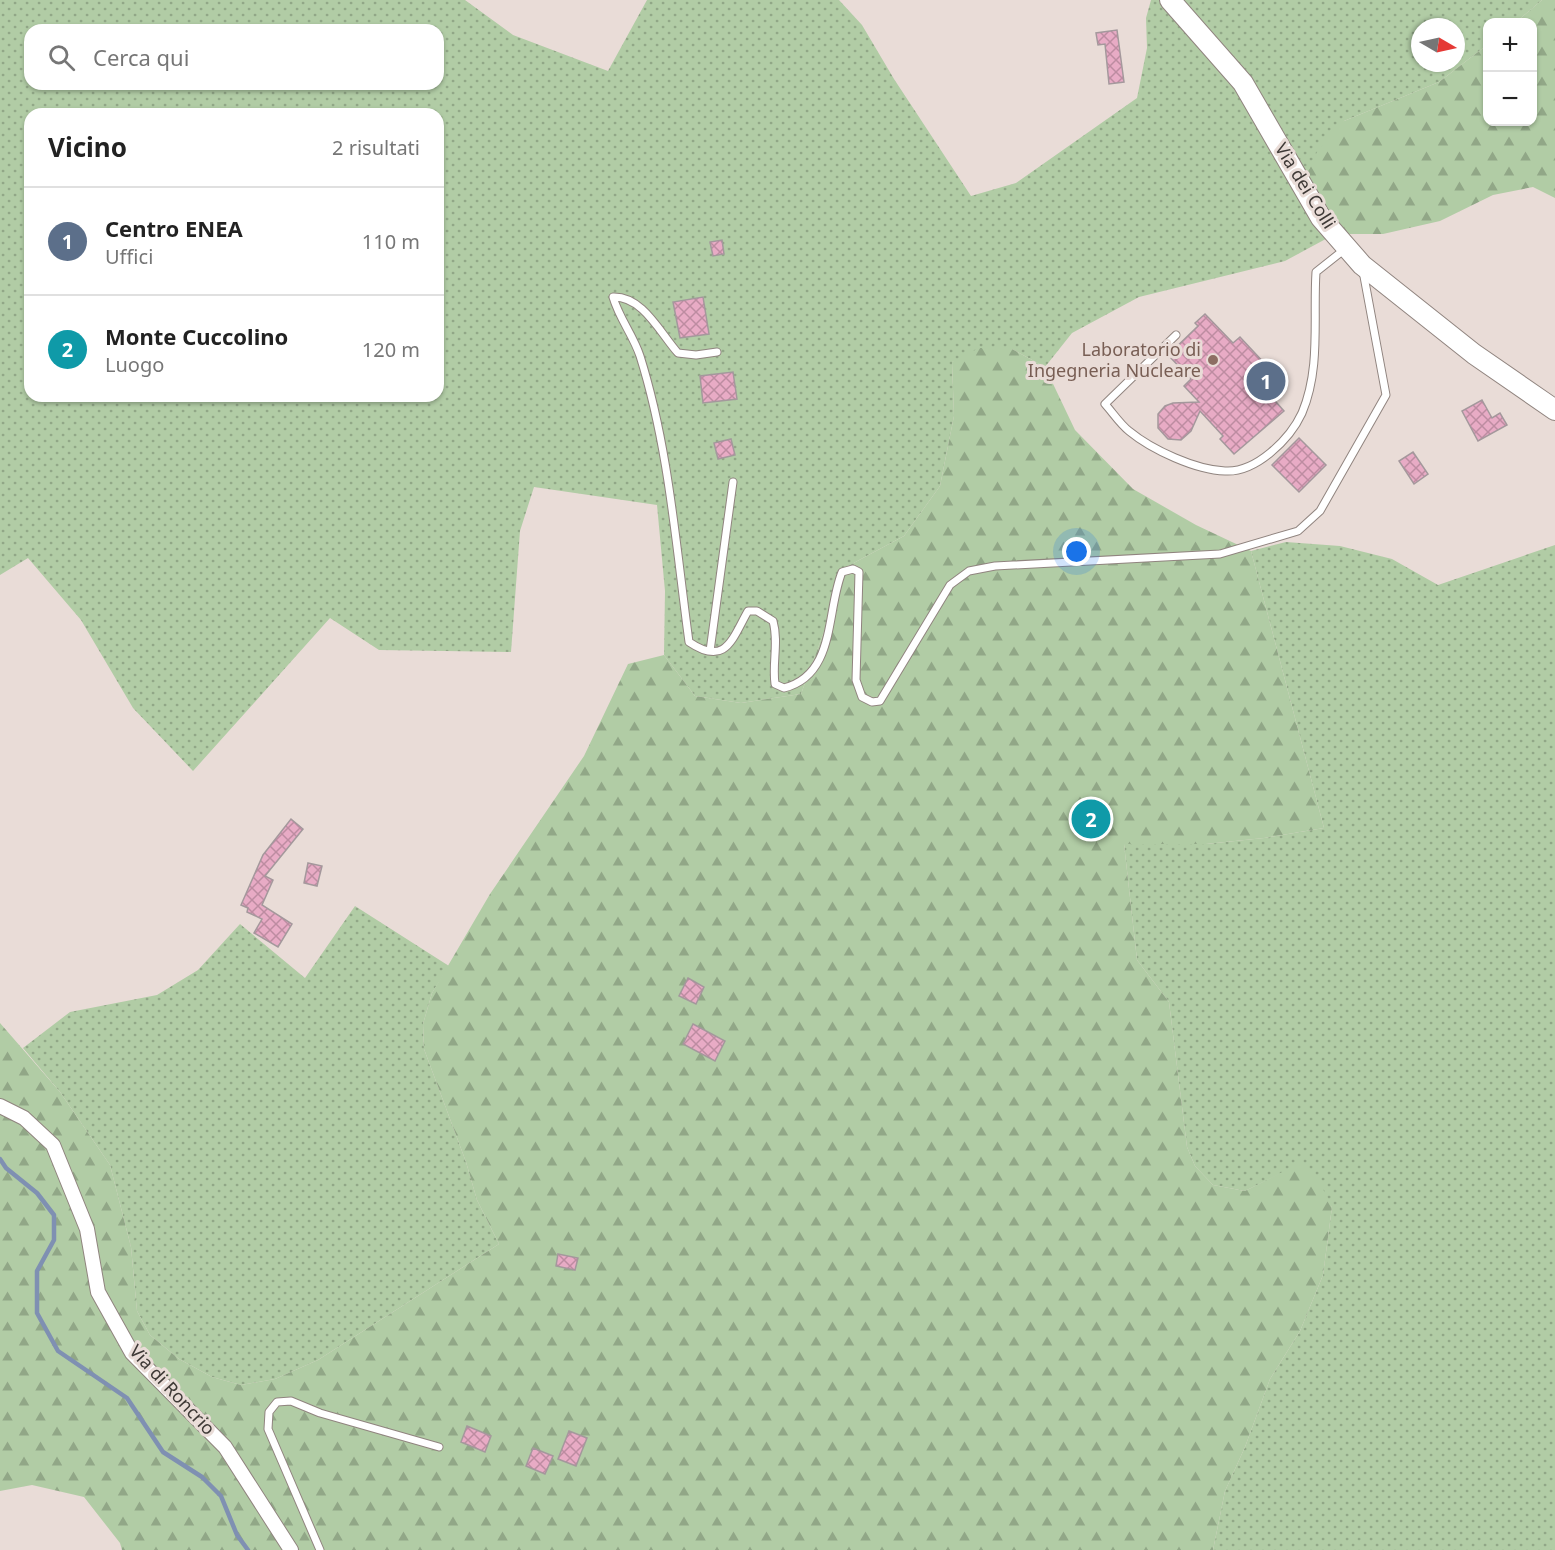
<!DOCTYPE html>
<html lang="it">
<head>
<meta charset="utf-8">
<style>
	:root { --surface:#fff; --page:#f6f6f6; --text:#222; --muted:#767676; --line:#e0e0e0; --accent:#111827 }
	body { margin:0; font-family:"Noto Sans",sans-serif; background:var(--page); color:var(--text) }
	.controls { position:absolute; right:18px; top:18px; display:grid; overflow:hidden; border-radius:12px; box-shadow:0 2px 4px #0004 }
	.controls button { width:54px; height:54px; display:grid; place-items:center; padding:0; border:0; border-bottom:2px solid var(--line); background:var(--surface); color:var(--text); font:30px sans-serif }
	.compass { position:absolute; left:1411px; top:18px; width:54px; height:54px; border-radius:50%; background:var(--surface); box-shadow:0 2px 4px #0004; rotate:99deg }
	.you { position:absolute; left:1077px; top:552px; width:21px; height:21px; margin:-15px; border:4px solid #fff; border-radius:50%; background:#1a73e8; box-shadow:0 0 0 9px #1a73e833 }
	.badge { display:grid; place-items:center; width:39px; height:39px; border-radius:50%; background:var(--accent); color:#fff; font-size:20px; font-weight:700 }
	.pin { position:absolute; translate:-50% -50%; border:3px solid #fff; box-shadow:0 2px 6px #0006 }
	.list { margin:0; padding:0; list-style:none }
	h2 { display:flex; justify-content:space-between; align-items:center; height:78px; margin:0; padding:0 24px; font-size:26px }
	h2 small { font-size:20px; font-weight:400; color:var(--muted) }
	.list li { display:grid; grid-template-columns:39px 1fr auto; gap:18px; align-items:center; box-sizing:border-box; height:108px; padding:0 24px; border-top:2px solid var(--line) }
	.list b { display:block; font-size:22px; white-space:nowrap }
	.list p { margin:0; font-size:20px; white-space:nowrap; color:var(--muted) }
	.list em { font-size:20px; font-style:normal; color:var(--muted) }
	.icon { flex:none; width:33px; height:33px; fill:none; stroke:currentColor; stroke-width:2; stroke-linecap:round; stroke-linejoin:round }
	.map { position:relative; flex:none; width:1555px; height:1550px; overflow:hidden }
	.search { position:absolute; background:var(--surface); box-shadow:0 2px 4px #0004; left:24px; top:24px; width:420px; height:66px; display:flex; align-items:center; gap:15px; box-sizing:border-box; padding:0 21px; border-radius:18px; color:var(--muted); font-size:22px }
	.panel { position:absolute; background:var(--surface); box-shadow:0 2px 4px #0004; left:24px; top:108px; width:420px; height:294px; border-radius:18px }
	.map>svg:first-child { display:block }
	.grass { fill:url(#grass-dots); fill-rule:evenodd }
	.forest { fill:url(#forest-firs) }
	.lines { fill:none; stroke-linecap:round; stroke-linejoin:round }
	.stream { stroke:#7f90b2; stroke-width:4.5 }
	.building { fill:url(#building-cross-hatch); stroke:#a4989c; stroke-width:1.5 }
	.lane-casing { stroke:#90847f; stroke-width:9 }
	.street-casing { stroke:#90847f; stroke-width:16 }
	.secondary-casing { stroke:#90847f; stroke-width:22 }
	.lane { stroke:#fff; stroke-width:7 }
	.street { stroke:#fff; stroke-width:14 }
	.secondary { stroke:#fff; stroke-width:20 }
	.education-dot { fill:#8d6e63; stroke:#e9dcd7; stroke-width:2 }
	.labels { text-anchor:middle; stroke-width:6; stroke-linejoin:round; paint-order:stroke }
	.street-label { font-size:18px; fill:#3e3936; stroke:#e9dcd7 }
	.education-label { font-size:18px; fill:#785e54; stroke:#e9dcd7; text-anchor:end }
</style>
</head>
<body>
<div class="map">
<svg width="1555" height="1550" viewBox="0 0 1555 1550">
	<defs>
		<pattern id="grass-dots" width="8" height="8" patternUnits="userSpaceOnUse" patternTransform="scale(1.5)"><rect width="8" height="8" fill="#b1cca5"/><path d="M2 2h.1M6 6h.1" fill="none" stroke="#91a787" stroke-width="1.8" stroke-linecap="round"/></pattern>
		<pattern id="forest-firs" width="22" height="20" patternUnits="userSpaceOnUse" patternTransform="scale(1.5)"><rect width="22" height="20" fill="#b1cca5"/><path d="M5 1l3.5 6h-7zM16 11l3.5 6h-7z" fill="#91a787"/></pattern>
		<pattern id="building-cross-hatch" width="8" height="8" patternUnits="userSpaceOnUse" patternTransform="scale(1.5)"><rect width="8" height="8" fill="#e8abc5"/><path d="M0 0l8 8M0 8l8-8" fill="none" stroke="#bd8ca1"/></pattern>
	</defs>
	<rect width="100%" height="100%" fill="#e9dcd7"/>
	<path class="grass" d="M0 0H465L513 35 608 71 647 0H839L862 25 894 79 971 196 1016 183 1137 98 1147 48 1146 18 1151 0H1542L1516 22H1488L1487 45 1439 82 1344 121 1335 234 1285 261 1139 297 1072 333 1045 367 1012 349 952 362 954 416 940 486 904 536 848 566 801 694 741 703 695 696 664 655 665 591 657 505 534 487 520 531 511 652 379 650 330 618 193 771 133 708 81 620 28 558 0 575ZM1420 27H1456V63H1420ZM30 30H438V84H30ZM30 114H438V396H30Z
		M1286 542 1340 546 1392 559 1438 585 1555 545V1550H1213L1225 1491 1245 1447 1270 1379 1300 1331 1323 1275 1332 1207 1298 1165 1245 1191 1213 1185 1195 1166 1187 1147 1169 1002 1137 960 1124 844H1206L1264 838 1324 828 1251 551Z
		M355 906 449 966 432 993 423 1024 424 1049 466 1162 477 1200 499 1244 318 1360 275 1379 241 1385 212 1377 179 1359 150 1335 137 1311 131 1247 110 1165 60 1092 23 1048 70 1012 157 995 198 970 240 924 305 978Z"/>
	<path class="forest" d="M1542 0H1555V198L1533 187 1493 195 1440 221 1383 234H1335L1303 180 1318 150 1344 121 1439 82 1487 45 1488 122H1532V22H1516Z
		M979 348 1012 349 1045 367 1075 430 1133 489 1196 525 1251 551 1324 828 1264 838 1206 844H1124L1137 960 1169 1002 1187 1147 1195 1166 1213 1185 1245 1191 1298 1164 1317 1177 1332 1207 1323 1275 1300 1331 1270 1379 1245 1447 1225 1491 1213 1550H122L120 1543 84 1497 32 1485 0 1491V1023L60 1092 110 1165 131 1247 137 1311 150 1335 179 1359 212 1377 241 1385 275 1379 318 1360 499 1244 477 1200 466 1162 424 1049 423 1024 432 993 490 894 584 756 628 664 664 655 695 696 741 703 801 694 848 566 904 536 940 486 954 416 952 362Z"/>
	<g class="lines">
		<path class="stream" d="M0 1159 6 1168 37 1193 54 1215V1240L37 1271V1313L58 1351 127 1398 163 1452 202 1477 221 1496 237 1535 248 1550"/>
	</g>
	<path class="building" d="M1117 30 1124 82 1109 84 1105 44 1098 45 1096 33Z
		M722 240 724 254 713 256 710 242Z
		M703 297 709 334 680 338 673 302Z
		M1205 314 1233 343 1240 337 1281 381 1268 393 1284 411 1234 454 1220 439 1223 436 1200 411 1191 431 1181 440 1168 439 1158 428V414L1165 406 1173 403 1199 402 1184 386 1191 379 1168 355 1198 326 1195 323Z
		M733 372 737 399 703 403 700 376Z
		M1482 400 1492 418 1500 413 1507 425 1478 441 1462 411Z
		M1299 438 1326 465 1299 492 1272 465Z
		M731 439 735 455 718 459 714 443Z
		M1413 452 1428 474 1414 484 1399 461Z
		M291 819 303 829 265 876 273 880 262 905 292 924 278 947 254 933 262 919 247 912 248 908 241 905 263 855Z
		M308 863 322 866 317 886 304 883Z
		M688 978 704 987 696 1004 679 996Z
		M693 1024 725 1041 715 1061 683 1044Z
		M558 1254 578 1258 575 1270 556 1266Z
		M467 1426 491 1436 485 1452 461 1442Z
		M569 1431 587 1438 576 1466 558 1459Z
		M533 1448 553 1456 545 1474 526 1466Z"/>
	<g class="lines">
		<g class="lane-casing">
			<path id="lane" d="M1176 335 1105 404C1113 413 1120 424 1129 431 1152 450 1196 470 1225 471 1256 473 1290 439 1302 413 1321 368 1313 319 1316 272L1345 249
				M717 352 696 355 678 353C660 333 643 296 613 297 619 318 633 335 640 356 669 448 676 547 689 642 726 667 732 639 748 611H757L773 621C779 642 772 663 775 684L784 688C836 675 826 611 842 572L853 569 859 572 856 680 862 697 872 702 880 701 950 585 969 571 995 566 1220 554 1298 531 1320 511 1386 395 1363 271
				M710 651 733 482
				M320 1550 268 1429 269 1412 277 1402 291 1401 320 1413 439 1447"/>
		</g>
		<g class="street-casing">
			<path id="street" d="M0 1106 24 1118 53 1145 87 1229 98 1292 132 1353 225 1447 291 1550"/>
		</g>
		<g class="secondary-casing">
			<path id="secondary" d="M1170 0 1243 83 1321 218 1362 265 1474 354 1555 410"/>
		</g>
		<use href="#lane" class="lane"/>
		<use href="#street" class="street"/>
		<use href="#secondary" class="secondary"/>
	</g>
	<circle class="education-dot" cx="1213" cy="360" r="6"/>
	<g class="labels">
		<g class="street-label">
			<text transform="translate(1305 186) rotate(58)" y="6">Via dei Colli</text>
			<text transform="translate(172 1390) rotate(47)" y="6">Via di Roncrio</text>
		</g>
		<g class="education-label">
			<text x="1201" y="356">Laboratorio di<tspan x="1201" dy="21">Ingegneria Nucleare</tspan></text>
		</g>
	</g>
</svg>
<div class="controls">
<button>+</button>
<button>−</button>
</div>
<svg class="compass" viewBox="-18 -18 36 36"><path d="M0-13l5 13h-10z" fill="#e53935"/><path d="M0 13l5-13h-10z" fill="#767676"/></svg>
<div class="you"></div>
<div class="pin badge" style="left:1266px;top:381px;background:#5c6f8a">1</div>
<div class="pin badge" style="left:1091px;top:819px;background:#0f9aa8">2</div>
<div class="search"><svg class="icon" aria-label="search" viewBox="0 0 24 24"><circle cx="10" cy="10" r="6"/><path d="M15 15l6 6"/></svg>Cerca qui</div>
<section class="panel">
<h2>Vicino<small>2 risultati</small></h2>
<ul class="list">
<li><span class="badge" style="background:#5c6f8a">1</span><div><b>Centro ENEA</b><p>Uffici</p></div><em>110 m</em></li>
<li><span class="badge" style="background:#0f9aa8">2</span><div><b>Monte Cuccolino</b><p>Luogo</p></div><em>120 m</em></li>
</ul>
</section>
</div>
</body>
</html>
